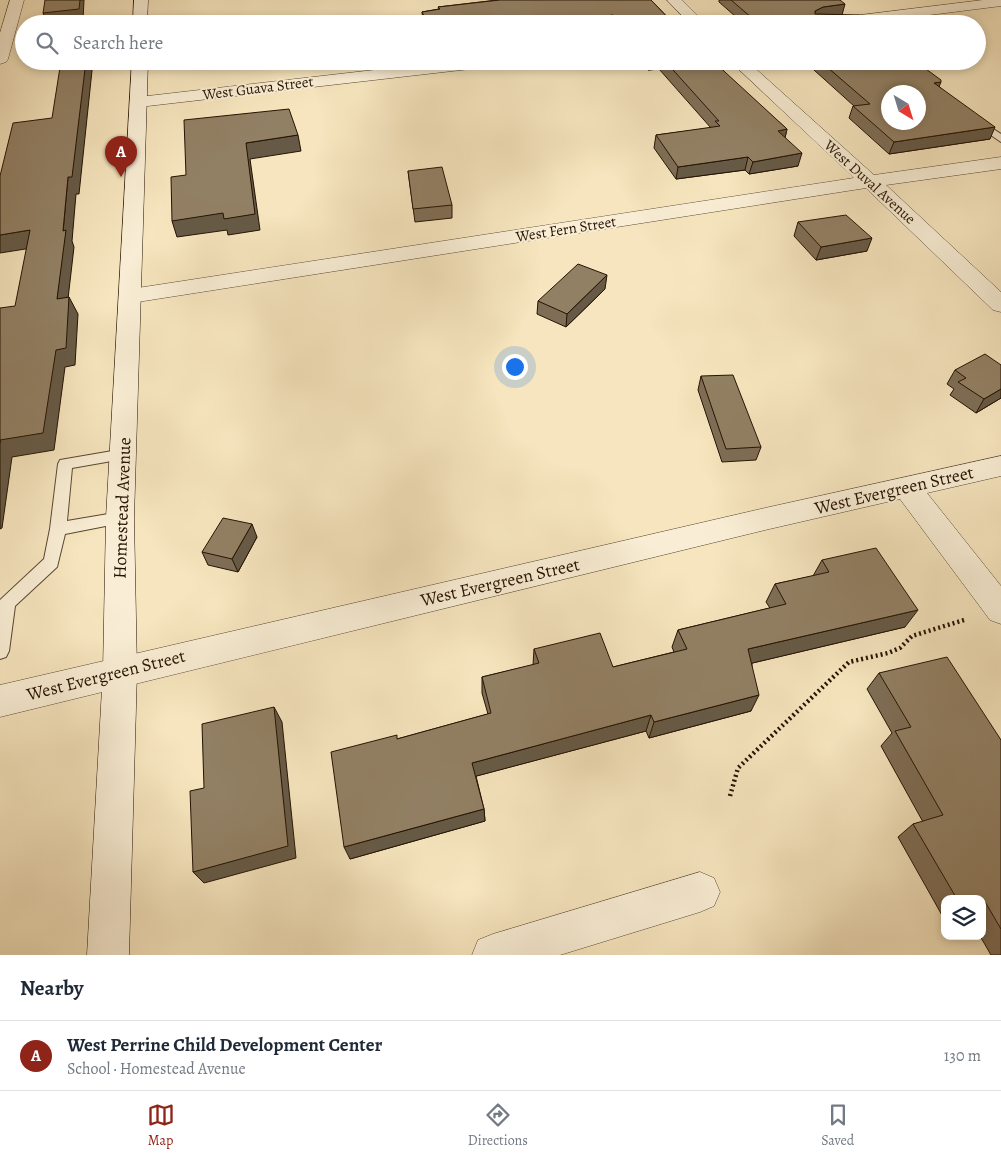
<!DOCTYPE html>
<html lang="en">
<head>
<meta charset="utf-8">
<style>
	:root { --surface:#fff; --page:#f2f2f3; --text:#1f2937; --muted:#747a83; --line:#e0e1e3; --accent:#8f2418 }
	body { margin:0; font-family:Alegreya,serif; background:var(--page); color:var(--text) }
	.controls { position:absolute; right:15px; bottom:15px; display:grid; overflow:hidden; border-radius:10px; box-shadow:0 2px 8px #0003 }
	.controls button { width:45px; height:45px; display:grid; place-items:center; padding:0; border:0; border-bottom:1px solid var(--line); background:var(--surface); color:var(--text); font:25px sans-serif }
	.compass { position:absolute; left:881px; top:85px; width:45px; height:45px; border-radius:50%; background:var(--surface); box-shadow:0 2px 8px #0003; rotate:142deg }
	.you { position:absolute; left:514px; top:366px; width:18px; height:18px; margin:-12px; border:4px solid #fff; border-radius:50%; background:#1a73e8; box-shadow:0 0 0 8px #1a73e833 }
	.badge { display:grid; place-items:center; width:32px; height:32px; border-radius:50%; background:var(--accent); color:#fff; font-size:16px; font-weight:700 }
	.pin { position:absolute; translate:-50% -41px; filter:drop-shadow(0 1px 2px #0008) }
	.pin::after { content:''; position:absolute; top:26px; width:18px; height:15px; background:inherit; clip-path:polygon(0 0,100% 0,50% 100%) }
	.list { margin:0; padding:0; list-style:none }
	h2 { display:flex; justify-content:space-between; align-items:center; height:65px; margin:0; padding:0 20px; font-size:21px }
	h2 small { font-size:16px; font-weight:400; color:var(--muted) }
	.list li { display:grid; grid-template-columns:32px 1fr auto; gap:15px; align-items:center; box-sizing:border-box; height:70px; padding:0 20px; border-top:1px solid var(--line) }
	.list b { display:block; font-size:19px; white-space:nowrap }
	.list p { margin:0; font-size:16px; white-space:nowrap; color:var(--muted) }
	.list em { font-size:16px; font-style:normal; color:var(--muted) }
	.icon { flex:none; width:28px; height:28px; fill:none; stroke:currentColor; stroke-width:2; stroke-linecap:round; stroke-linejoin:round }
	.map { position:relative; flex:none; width:1001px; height:955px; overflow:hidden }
	.search { position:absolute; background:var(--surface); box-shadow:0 2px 8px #0003; left:15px; right:15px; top:15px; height:55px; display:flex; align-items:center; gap:12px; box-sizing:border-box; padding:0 18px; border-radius:28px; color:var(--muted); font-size:19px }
	.sheet { height:135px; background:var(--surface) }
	nav { display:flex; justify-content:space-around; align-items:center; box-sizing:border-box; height:70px; border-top:1px solid var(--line); background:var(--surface); font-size:14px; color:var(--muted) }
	nav a { display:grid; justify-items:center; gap:2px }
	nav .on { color:var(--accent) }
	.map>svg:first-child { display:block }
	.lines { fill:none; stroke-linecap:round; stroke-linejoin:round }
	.lane-casing { stroke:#594731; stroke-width:2 }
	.street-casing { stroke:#594731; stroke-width:1 }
	.secondary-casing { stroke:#251202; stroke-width:1 }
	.path { stroke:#251202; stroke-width:4.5; stroke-dasharray:2 3; stroke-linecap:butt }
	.lane { fill:#f9eed5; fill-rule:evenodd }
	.street { fill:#f9eed5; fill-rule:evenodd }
	.secondary { fill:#f9eed5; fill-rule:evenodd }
	.wall { fill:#7e6e56; stroke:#251202 }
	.shaded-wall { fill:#665a46; stroke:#251202 }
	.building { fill:#928064; stroke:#251202; fill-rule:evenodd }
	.labels { text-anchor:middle; stroke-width:4; stroke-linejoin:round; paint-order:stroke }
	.far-street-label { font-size:15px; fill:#251202; stroke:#f9eed5 }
	.street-label { font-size:18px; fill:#251202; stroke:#f9eed5 }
</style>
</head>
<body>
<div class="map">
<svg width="1001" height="955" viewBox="0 0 1001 955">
	<rect width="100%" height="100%" fill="#f6e5be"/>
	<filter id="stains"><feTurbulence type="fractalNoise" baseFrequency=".004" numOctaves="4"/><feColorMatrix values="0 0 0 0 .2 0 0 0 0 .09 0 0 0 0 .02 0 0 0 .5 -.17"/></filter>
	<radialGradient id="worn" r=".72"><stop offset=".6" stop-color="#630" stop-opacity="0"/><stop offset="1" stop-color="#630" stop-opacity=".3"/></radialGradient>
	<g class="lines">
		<g class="lane-casing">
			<path id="lane" d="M976 118 1001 134V142L973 123V119Z
				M124 449 129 450 131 454 129 458 72 468 67 521 120 512 126 514 128 518 126 522 65 534 57 567 15 606 9 651 6 657 0 659V600L44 559 50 529 58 464 60 460Z"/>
		</g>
		<g class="street-casing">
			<path id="street" d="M10 0H24L8 59 6 62 0 64V33Z
				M667 0H682L706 24H690Z
				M983 0H1001V6L858 24H813L820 20Z
				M453 61H504L502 64 496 66 139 107 133 106 131 102 133 98 139 97Z
				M730 61H747L874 175 1001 157V169L886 185 1001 292V312L993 310 866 188 131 303 123 301 120 296 123 291 131 289 854 178Z
				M1001 456V476L927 493 1001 586V624L990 620 900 499 765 530 0 717V685L765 508Z
				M700 872 714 878 720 892 714 906 700 912 560 955H472L478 940 493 934Z"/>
		</g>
		<g class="secondary-casing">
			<path id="secondary" d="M134 0H148L147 24H133Z
				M132 61H148L134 518 137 671 129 955H87L103 671 106 518Z"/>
		</g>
		<path class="path" d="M730 796 738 768 849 662 888 653 900 648 912 636 964 620"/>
		<use href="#lane" class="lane"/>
		<use href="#street" class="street"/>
		<use href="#secondary" class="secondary"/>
	</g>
	<path class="wall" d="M497 0H651L674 24H423L422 12 439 9 438 7Z
		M719 0H840L842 15 871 24H744L719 2Z
		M640 61H710L787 129 785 138 798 166 749 174 745 170 676 179 654 148 656 135 711 128 659 69 648 70Z
		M804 61H915L990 139 889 154 849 118 853 106H854Z
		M408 171 452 205V218L415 222Z
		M798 222 867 251 816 260 794 236Z
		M605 289 566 327 537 314 538 301Z
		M1001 365V398L976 413 950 395 954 389 947 384 955 370Z
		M701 376 761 447 756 460 722 462 698 390Z
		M257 537 238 572 208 565 202 552Z
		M822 560 905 627 752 663 751 711 649 738 646 731 476 776 484 809 485 821 350 859 397 739 488 714 482 693V677L533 665 534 649 613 667 674 652 672 647 678 630 770 608 766 602 775 584 813 576Z
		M879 673 1001 740V955H991L980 936H982V899H945V916L943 917 898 837 913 824 923 822 881 746 892 733 867 689Z"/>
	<path class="shaded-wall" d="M80 0H84L83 20 47 24 43 13Z
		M845 4 842 15 812 22 815 11 823 7Z
		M613 15 612 24H543Z
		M86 61H93L79 194H76L72 241 74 247 66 316 57 299 68 177Z
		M649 61H660L659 69 648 70Z
		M941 82 936 94 934 83Z
		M995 127 990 139 889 154 894 142Z
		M787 129 784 142 778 131Z
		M298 135 301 151 250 159 260 230 228 235 227 230 177 237 172 221 246 143Z
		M802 153 798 166 749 174 753 162Z
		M748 157 745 170 676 179 678 167Z
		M30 230 38 247 0 253V235Z
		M872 238 867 251 816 260 821 247Z
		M607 275 605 289 566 327 567 314Z
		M69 297 78 314 75 365 65 367 54 450 12 457 2 528 0 529V440L56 350Z
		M1001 389V398L976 413 984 399Z
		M252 524 257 537 238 572 232 559Z
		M918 610 905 627 740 666 748 649Z
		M759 695 751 711 649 738 654 722Z
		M274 707 282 722 296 858 204 883 193 872Z
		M651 715 646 731 473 777 472 763Z
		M484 809 485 821 350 859 344 847Z"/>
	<path class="building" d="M45 0H80L79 9 43 13Z
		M500 0H651L674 24H620L613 15 543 24H428L422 12 440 9 438 7Z
		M731 0H840L845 4 823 7 815 11V14L859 15 871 24H759Z
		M61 61H86L72 177H68L63 231 66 230 57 299 69 297 66 348 56 350 43 433 0 440V443V308L15 306 30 230 0 235V176L13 123 52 118Z
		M665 61H713L787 129 778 131 802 153 753 162 748 157 678 167 656 135 720 126 715 121H719Z
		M820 61H915L941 80V82L934 83 995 127 894 142 853 106 870 104ZM888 92H918V122H888Z
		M289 109 298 135 246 143 255 214 224 219 223 213 172 221 171 177 186 175 184 120Z
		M442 167 452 205 413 209 408 171Z
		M846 215 872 238 821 247 798 222Z
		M578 264 607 275 567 314 538 301Z
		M985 354 1001 365V389L984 399 958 382 966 378 955 370Z
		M733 375 761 447 726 449 701 376Z
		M223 518 252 524 232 559 202 552Z
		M876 548 918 610 748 649 759 695 654 722 651 715 472 763 484 809 344 847 331 752 397 735V739L491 713 482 677 539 663 534 649 600 633 613 667 687 649 678 630 786 604 775 584 829 572 822 560Z
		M947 657 1001 740V929L984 900H982V899H957L913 824 943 815 895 731 911 727 879 673Z
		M274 707 288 846 193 872 190 791 204 788 202 724Z"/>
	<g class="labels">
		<g class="far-street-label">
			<text transform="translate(258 88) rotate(-7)" y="5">West Guava Street</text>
			<text transform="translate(870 182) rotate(42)" y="5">West Duval Avenue</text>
			<text transform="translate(566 229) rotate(-9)" y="5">West Fern Street</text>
		</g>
		<g class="street-label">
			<text transform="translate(894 490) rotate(-13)" y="6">West Evergreen Street</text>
			<text transform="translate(122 508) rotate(-88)" y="6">Homestead Avenue</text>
			<text transform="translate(500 582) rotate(-13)" y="6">West Evergreen Street</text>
			<text transform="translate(106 675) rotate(-14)" y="6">West Evergreen Street</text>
		</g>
	</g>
	<rect width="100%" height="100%" filter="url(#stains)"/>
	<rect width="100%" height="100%" fill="url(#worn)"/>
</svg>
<div class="controls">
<button><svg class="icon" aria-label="layers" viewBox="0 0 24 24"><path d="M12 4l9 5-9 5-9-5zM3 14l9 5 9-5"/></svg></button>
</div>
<svg class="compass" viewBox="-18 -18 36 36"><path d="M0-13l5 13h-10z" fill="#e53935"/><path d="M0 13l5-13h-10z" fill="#747a83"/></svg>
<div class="you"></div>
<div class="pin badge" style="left:121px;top:177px">A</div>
<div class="search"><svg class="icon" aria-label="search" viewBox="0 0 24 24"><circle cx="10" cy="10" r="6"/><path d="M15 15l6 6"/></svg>Search here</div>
</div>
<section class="sheet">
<h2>Nearby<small></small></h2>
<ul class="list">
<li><span class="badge">A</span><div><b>West Perrine Child Development Center</b><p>School · Homestead Avenue</p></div><em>130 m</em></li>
</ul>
</section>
<nav>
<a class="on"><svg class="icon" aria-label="map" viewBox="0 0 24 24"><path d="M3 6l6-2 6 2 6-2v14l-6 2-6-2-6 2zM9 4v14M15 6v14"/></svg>Map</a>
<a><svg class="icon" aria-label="directions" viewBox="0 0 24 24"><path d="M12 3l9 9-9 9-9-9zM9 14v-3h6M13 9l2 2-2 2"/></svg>Directions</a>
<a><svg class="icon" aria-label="saved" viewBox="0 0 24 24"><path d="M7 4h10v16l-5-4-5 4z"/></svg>Saved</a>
</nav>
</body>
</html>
